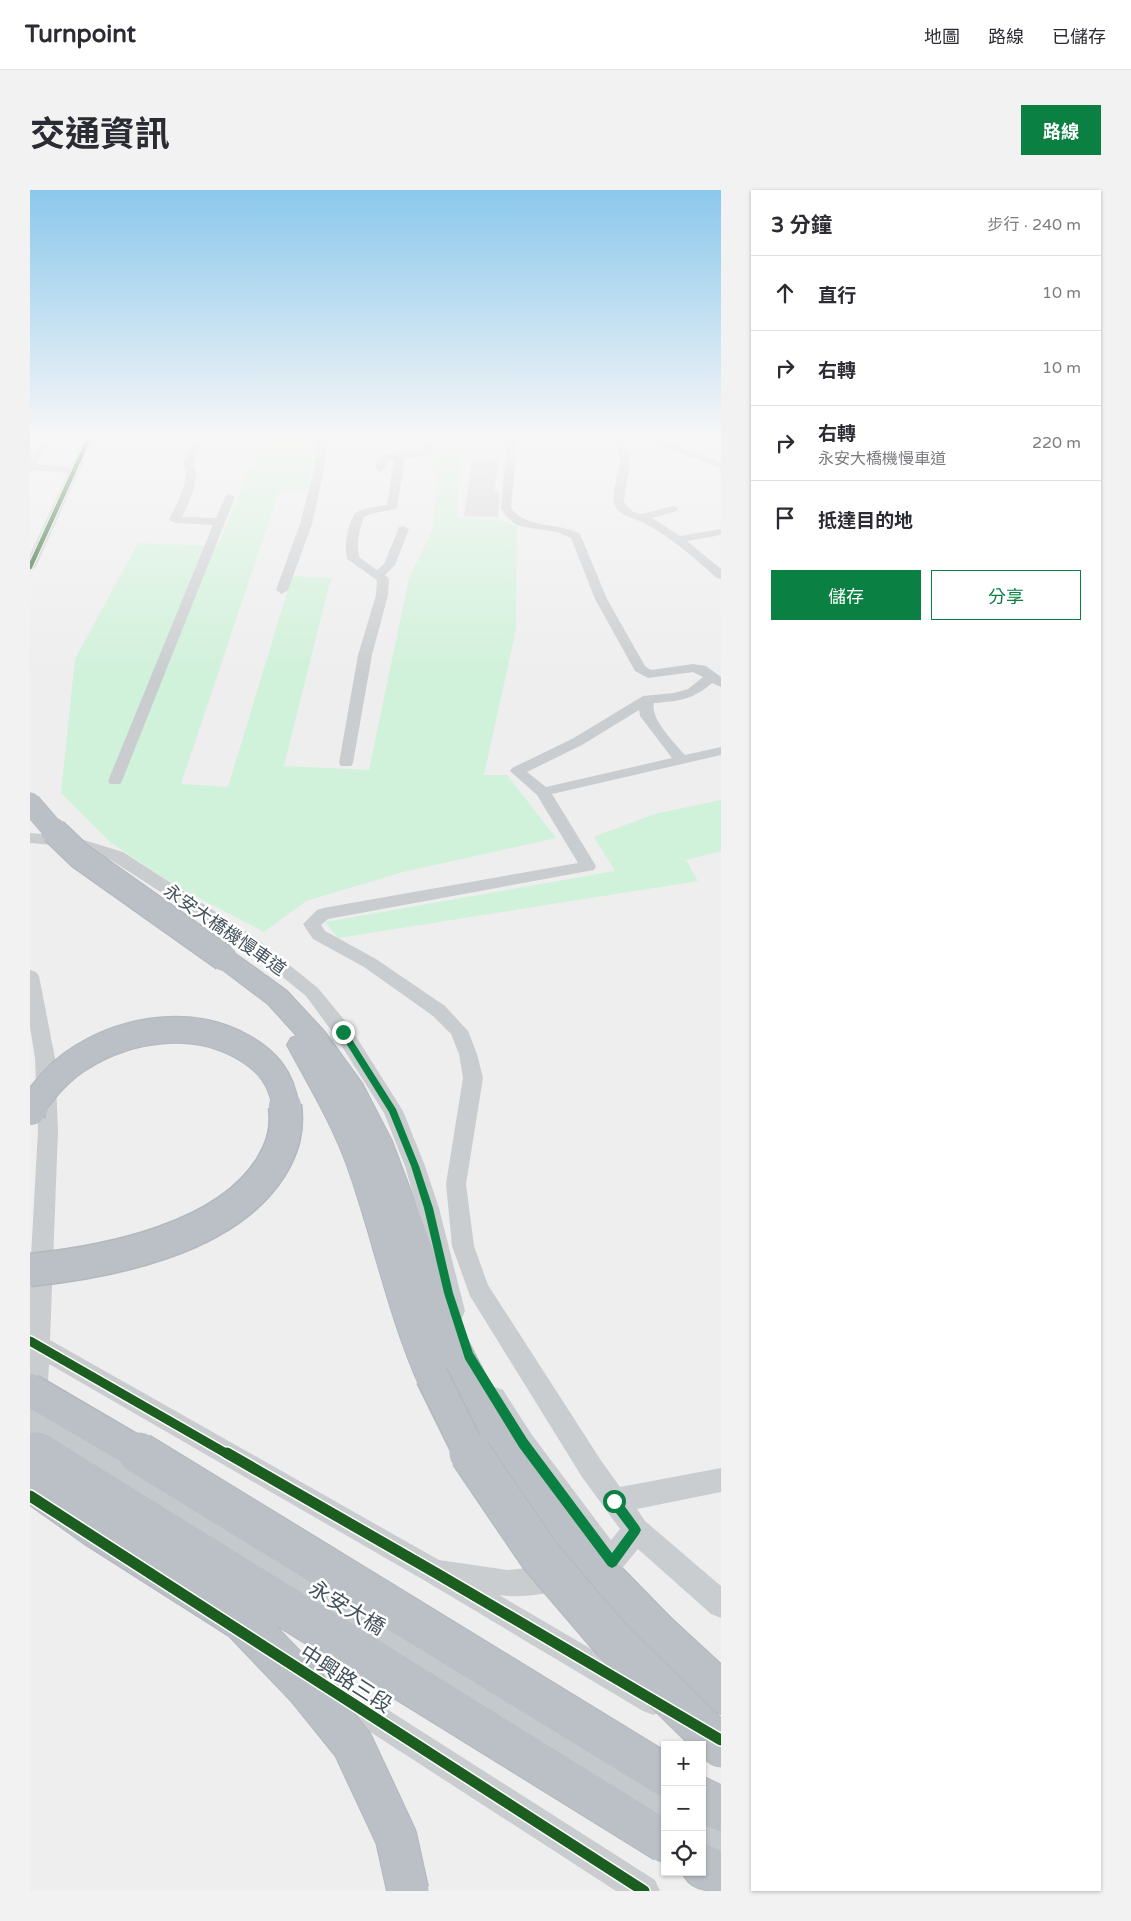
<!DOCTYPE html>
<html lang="zh-TW">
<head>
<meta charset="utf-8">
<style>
	:root { --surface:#fff; --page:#f2f2f3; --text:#2b2b33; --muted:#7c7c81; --line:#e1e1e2; --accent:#0b8043 }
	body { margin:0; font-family:"Varela Round","Noto Sans TC",sans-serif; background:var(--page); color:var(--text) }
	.controls { position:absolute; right:15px; bottom:15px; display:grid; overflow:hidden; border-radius:0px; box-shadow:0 1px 4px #0004 }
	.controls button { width:45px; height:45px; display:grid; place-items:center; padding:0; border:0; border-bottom:1px solid var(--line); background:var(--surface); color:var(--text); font:25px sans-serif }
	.stop { position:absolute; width:15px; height:15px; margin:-11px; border:4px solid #0b8043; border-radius:50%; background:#fff }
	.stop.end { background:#0b8043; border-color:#fff; box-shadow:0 1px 5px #0008 }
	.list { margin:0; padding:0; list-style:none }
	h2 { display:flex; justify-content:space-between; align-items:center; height:65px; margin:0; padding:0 20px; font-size:21px }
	h2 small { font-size:16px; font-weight:400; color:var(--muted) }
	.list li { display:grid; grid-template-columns:32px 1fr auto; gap:15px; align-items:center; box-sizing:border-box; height:75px; padding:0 20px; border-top:1px solid var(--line) }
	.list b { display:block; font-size:19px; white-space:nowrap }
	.list p { margin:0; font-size:16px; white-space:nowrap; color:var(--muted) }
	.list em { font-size:16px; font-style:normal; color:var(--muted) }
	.actions { display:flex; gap:10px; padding:15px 20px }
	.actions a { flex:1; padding:11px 0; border:1px solid var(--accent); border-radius:0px; text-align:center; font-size:18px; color:var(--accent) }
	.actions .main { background:var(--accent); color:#fff }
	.icon { flex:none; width:28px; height:28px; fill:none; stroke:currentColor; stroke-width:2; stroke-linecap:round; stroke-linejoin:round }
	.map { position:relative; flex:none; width:691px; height:1701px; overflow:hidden; border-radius:0px }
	header { display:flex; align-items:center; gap:30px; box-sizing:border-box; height:70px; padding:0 25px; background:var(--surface); border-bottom:1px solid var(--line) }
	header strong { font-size:24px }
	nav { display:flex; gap:28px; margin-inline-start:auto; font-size:18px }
	.intro { display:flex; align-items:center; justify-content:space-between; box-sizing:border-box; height:120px; padding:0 30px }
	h1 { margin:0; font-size:35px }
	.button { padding:12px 22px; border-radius:0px; background:var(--accent); color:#fff; font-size:18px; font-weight:700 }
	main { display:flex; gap:30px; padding:0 30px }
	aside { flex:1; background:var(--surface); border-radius:0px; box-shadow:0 1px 4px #0004 }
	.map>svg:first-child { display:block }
	.green { fill:#d0f1da }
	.building { fill:#d6d6d9; stroke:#e0e0e1 }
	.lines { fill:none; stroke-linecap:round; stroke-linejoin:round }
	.highway-casing { stroke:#b2b8be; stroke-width:2 }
	.minor { fill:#cacdcf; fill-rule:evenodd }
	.major { fill:#c4c9cd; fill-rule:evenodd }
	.highway { fill:#bac0c5; fill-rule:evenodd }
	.highway-bridge-far3-casing { stroke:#b2b8be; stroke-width:22; stroke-linecap:butt }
	.highway-bridge-far2-casing { stroke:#b2b8be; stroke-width:28; stroke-linecap:butt }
	.highway-bridge-far1-casing { stroke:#b2b8be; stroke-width:35; stroke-linecap:butt }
	.highway-bridge-casing { stroke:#b2b8be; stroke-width:43; stroke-linecap:butt }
	.major-bridge-far1 { stroke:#c4c9cd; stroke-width:29 }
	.major-bridge { stroke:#c4c9cd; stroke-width:37 }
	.highway-bridge-far3 { stroke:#bac0c5; stroke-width:21 }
	.highway-bridge-far2 { stroke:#bac0c5; stroke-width:26 }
	.highway-bridge-far1 { stroke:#bac0c5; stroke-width:32 }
	.highway-bridge { stroke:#bac0c5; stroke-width:41 }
	.cycleway-far2-casing { stroke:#fff; stroke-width:6 }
	.cycleway-far1-casing { stroke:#fff; stroke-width:12 }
	.cycleway-casing { stroke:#fff; stroke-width:14 }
	.cycleway-far2 { stroke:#1b5e20; stroke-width:4.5 }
	.cycleway-far1 { stroke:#1b5e20; stroke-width:9 }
	.cycleway { stroke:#1b5e20; stroke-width:11 }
	.route { fill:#0b8043 }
	.labels { text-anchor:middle; stroke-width:5; stroke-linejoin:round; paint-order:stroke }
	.street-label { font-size:18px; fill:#43525c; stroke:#fff }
	.near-street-label { font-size:21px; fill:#43525c; stroke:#fff }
</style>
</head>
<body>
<header>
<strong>Turnpoint</strong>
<nav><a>地圖</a><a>路線</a><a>已儲存</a></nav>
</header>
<div class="intro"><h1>交通資訊</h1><a class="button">路線</a></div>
<main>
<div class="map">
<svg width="691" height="1701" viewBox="0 0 691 1701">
	<rect width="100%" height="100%" fill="#efeeee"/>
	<path class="green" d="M231 248H287L278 301H249L151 594 198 597 262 386 301 388 254 576 339 580 379 388 402 341 409 283 402 282 406 258H432L427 328 471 330 487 336 486 439 454 585H477L526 648 373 682 276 711 234 742 146 696 81 653 31 603 45 469 108 353 188 356Z
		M691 610V661L656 670 668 691 308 748 295 732 585 681 564 647 624 624Z"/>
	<path class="building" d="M443 268 468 270 464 302 470 303 468 327 434 326Z"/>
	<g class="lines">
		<g class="highway-casing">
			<path id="highway" d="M194 759 203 762 256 800 295 842 332 893 362 951 436 1147 482 1236 563 1348 641 1428 691 1474V1524L676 1518 613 1456 535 1376 456 1260 416 1178 419 1186 414 1197 402 1202 390 1197C359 1128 344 1053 319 981 304 937 279 896 257 855L261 848 267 846 238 814 185 774 181 768 185 762Z
				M672 1586 691 1595V1642L672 1634Z
				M672 1652 691 1661V1701C674 1701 659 1699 652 1682H672Z"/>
		</g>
		<path class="minor" d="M54 248H64L6 377 0 381V364L38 283 0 280V268L9 253 13 252 18 255 6 274 41 277Z
			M164 248H174L163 274C172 290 158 312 152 327L186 328 196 305 200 304 205 307 92 591 90 594H80L78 591 183 335 145 333 139 330C146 315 162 290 153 274Z
			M288 248H298L293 284 282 334 258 400 252 404 246 400 270 334 283 284Z
			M393 248H403L402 262 397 265 375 268 367 317 366 319 340 324 334 327C329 340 326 353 329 367L347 380 354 374 369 337 373 336 379 339 365 375 355 385 359 389 358 405 342 465 323 573 321 576H311L309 573 328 465 346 405 347 390 317 369C314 353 317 337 325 323L333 319 357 315 364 269 356 272 355 279 350 282 345 279 347 269 356 264 392 260Z
			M474 248H484L486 263 481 318C496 339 529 332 550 344L577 409 615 476 621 480 663 474 676 476 691 487V497L682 493C662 510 650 511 624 513 620 529 644 552 655 565L691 557V565L522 604 566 676 564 680 298 729 291 735 295 741 346 769 415 816 438 841 447 864 453 888 436 994 444 1056 458 1095 570 1269 590 1297 691 1278V1302L607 1319 615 1331 691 1396V1428L681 1424 608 1359 580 1393 566 1398 557 1394 553 1385 557 1376 565 1371 484 1261 453 1208 457 1200 465 1197 473 1200 502 1245 581 1350 590 1339 552 1287 440 1106 422 1056 416 994 433 888 429 864 421 844 403 826 334 777 283 749 273 734 287 720 293 718 548 673 507 605 480 581 482 578 542 549 613 506 644 503 658 499 673 487 663 482 618 488 605 481 565 409 541 348 527 342 494 337 485 334 476 326 471 318 476 263ZM609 520 610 526 642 568 516 597 497 582 552 555Z
			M580 248H591C610 270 594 287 594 312L603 322 612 324 643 316 647 317 648 319 647 321 622 328 650 346 691 339V345L657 351 691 379V389L687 388C664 368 642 348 616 334 605 328 590 327 584 314 583 311 584 306 584 303 586 276 599 273 580 248Z
			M607 248H623L691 272V278Z
			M0 643 44 647 93 662 226 748 288 798 320 837 373 921 395 976 409 1018 435 1121 432 1128 424 1131 416 1128 413 1121 387 1018 375 976 354 923 306 847 276 806 214 756 81 670 44 657 0 653Z
			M0 780 6 782 9 786 25 868 28 941 20 1150 409 1370 478 1380 528 1375 537 1379 541 1388 537 1397C520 1405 488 1408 469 1405L633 1501 637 1511 633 1521 623 1525 613 1521 397 1392 19 1174 17 1211 14 1219 5 1222 0 1220V1084L8 941 5 868 0 837Z
			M287 1477 297 1481 625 1690 630 1701H586L277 1501 273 1491 277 1481Z"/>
		<path class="major" d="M672 1613 691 1622V1665L672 1657Z"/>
		<use href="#highway" class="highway"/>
		<g class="highway-bridge-far3-casing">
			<path id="highway-bridge-far3" d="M0 613 25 642"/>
		</g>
		<g class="highway-bridge-far2-casing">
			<path id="highway-bridge-far2" d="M24 641 50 666 194 768
				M1 918C15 898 31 879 52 867 99 838 162 829 211 856 237 870 252 888 256 918"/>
		</g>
		<g class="highway-bridge-far1-casing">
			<path id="highway-bridge-far1" d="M0 919 2 916
				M0 1080C78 1072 196 1049 241 977 253 957 258 940 255 916
				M402 1186 441 1265
				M0 1200 111 1265
				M0 1259 9 1265"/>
		</g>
		<g class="highway-bridge-casing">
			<path id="highway-bridge" d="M7 1263 635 1652
				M109 1263 635 1585
				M440 1263 510 1366 581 1449 691 1557
				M0 1290 66 1337 212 1430 277 1498 323 1555 366 1647 378 1701"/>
		</g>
		<path class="major-bridge-far1" d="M0 1227 18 1242 57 1265"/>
		<path class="major-bridge" d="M54 1263 295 1405 635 1610"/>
		<use href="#highway-bridge-far3" class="highway-bridge-far3"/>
		<use href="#highway-bridge-far2" class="highway-bridge-far2"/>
		<use href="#highway-bridge-far1" class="highway-bridge-far1"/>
		<use href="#highway-bridge" class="highway-bridge"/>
		<g class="cycleway-far2-casing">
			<path id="cycleway-far2" d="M0 377 59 248"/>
		</g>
		<g class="cycleway-far1-casing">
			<path id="cycleway-far1" d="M0 1151 199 1265"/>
		</g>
		<g class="cycleway-casing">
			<path id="cycleway" d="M197 1263 406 1383 691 1550
				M0 1306 614 1701"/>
		</g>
		<use href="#cycleway-far2" class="cycleway-far2"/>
		<use href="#cycleway-far1" class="cycleway-far1"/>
		<use href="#cycleway" class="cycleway"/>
	</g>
	<linearGradient id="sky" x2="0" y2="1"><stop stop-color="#8bc8ec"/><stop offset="0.51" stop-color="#f8f7f7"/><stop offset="1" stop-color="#f8f7f7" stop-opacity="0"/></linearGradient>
	<rect width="691" height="486" fill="url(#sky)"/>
	<path class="route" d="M313 839 316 840 366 919 389 976 403 1018 423 1103 443 1163 497 1249 582 1363 599 1340 580 1315 578 1311 580 1307 584 1305 588 1307 609 1336 611 1340 609 1344 586 1376 582 1378 578 1376 489 1257 435 1169 414 1103 394 1018 381 976 359 922 309 842Z"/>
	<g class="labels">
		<g class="street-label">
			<text transform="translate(195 740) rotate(35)" y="6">永安大橋機慢車道</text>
		</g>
		<g class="near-street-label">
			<text transform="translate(317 1418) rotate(31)" y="7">永安大橋</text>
			<text transform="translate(316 1489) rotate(33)" y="7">中興路三段</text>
		</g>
	</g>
</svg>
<div class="controls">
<button>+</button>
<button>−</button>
<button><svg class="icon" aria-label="locate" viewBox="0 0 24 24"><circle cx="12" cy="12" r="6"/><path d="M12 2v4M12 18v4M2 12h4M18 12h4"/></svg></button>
</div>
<div class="stop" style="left:584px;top:1311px"></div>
<div class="stop end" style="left:313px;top:842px"></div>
</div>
<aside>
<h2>3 分鐘<small>步行 · 240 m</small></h2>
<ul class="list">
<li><svg class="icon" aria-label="ahead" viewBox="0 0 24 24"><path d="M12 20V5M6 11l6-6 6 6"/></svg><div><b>直行</b></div><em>10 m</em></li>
<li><svg class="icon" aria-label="right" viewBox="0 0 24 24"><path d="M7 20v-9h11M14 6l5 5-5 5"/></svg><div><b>右轉</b></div><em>10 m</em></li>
<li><svg class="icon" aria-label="right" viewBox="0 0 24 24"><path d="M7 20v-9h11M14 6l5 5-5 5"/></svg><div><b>右轉</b><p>永安大橋機慢車道</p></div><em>220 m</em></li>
<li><svg class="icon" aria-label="arrive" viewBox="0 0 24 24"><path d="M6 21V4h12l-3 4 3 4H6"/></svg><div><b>抵達目的地</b></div></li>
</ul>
<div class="actions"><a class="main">儲存</a><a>分享</a></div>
</aside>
</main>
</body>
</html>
